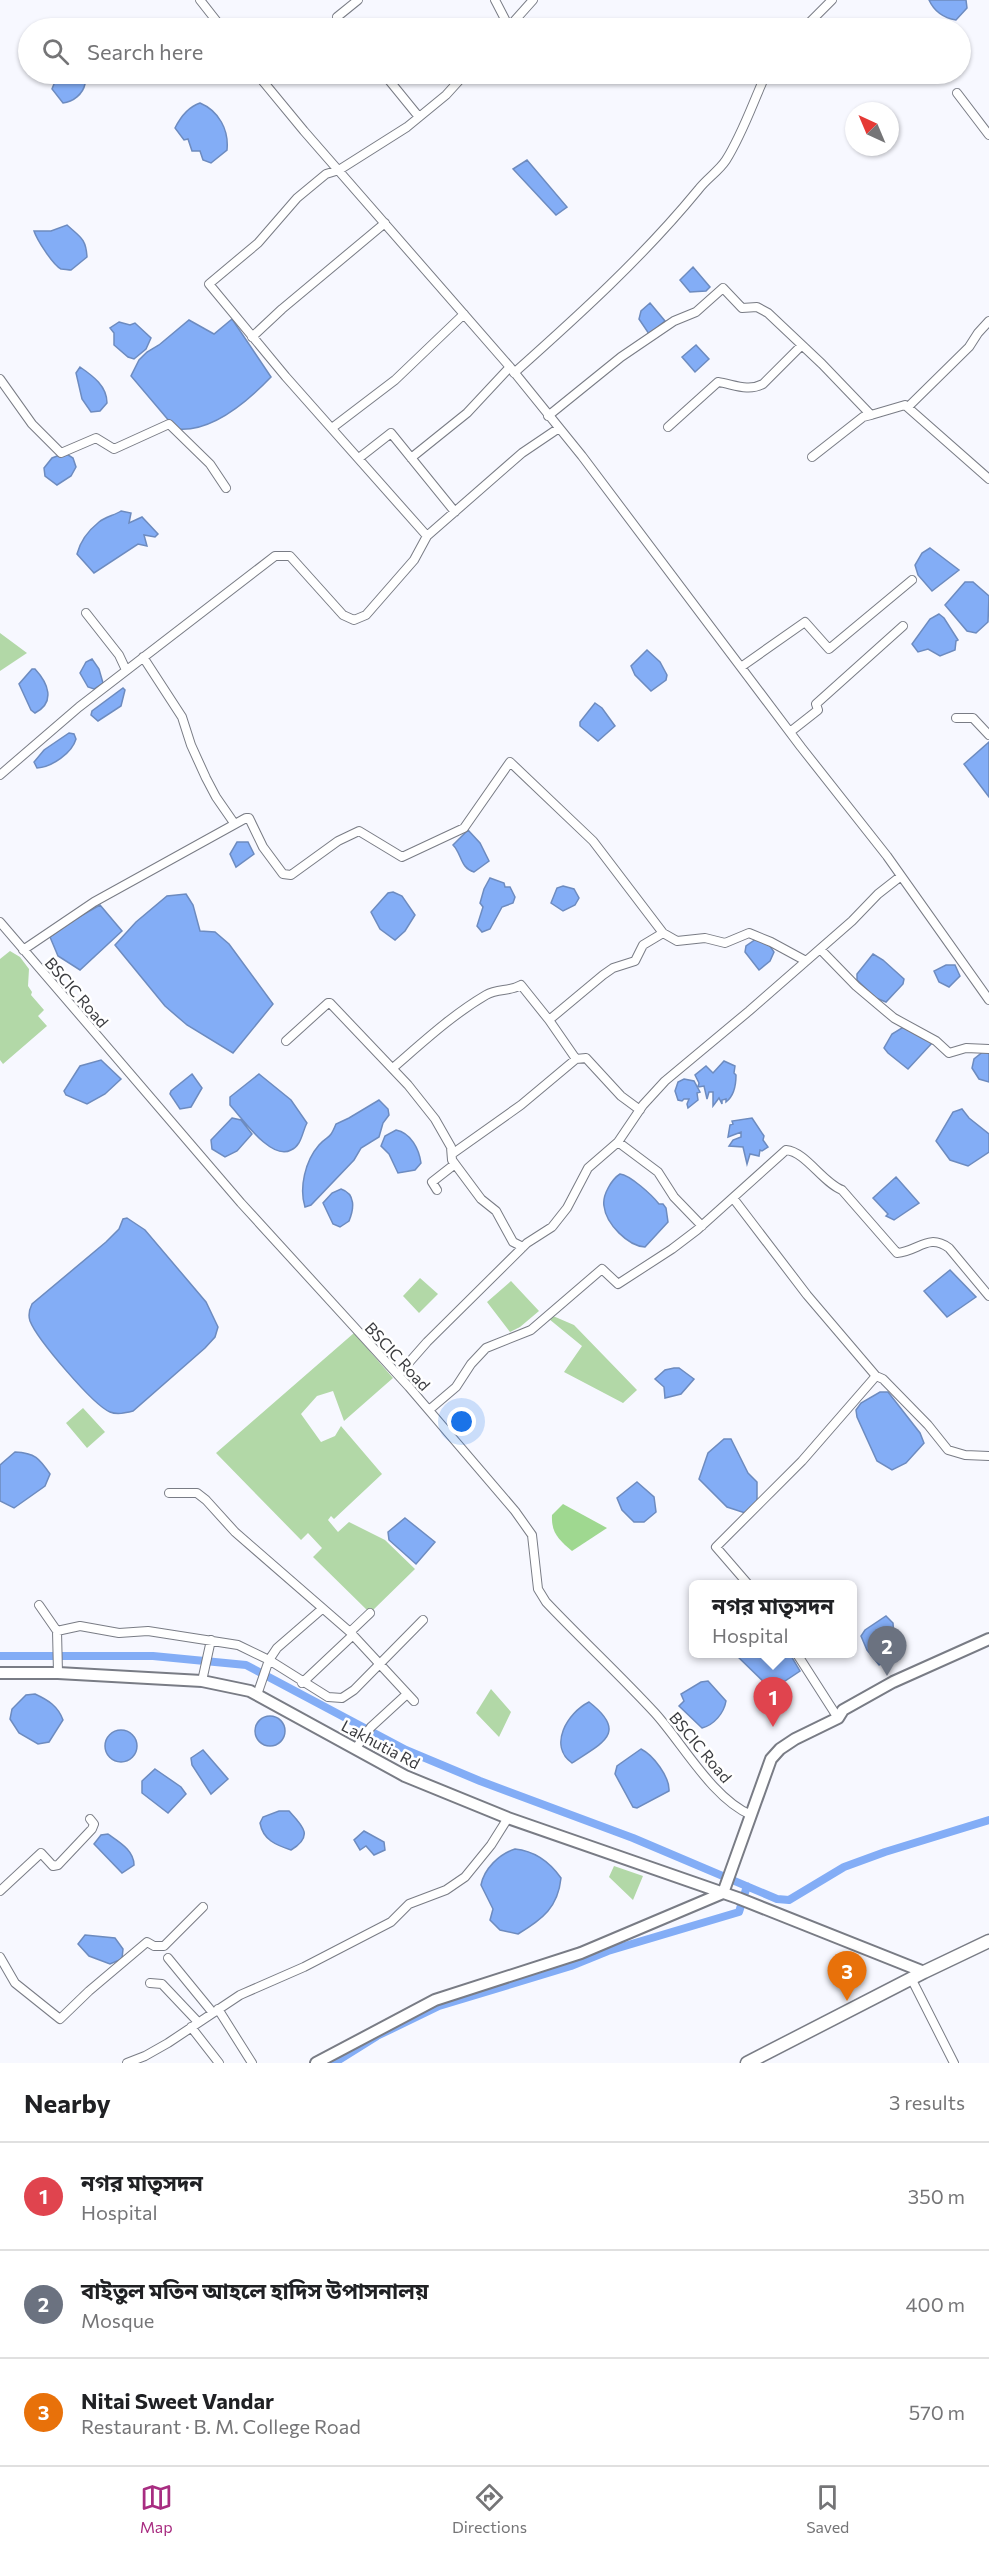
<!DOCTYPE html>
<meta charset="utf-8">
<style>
body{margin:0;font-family:Commissioner,"Noto Sans Bengali",sans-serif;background:#f6f6f6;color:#202124}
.compass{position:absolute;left:845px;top:102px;width:54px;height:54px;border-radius:50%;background:#fff;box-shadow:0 2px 4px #0004;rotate:316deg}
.you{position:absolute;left:462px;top:1422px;width:21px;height:21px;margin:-15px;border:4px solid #fff;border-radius:50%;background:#1a73e8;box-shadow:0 0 0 9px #1a73e833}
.badge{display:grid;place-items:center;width:39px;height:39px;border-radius:50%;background:#a82d81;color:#fff;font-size:20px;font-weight:700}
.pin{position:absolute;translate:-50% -50px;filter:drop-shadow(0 2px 3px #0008)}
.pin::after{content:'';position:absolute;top:32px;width:21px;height:18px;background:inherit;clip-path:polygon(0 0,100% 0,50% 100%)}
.popup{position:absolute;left:689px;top:1580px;width:168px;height:78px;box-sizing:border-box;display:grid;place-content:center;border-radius:9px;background:#fff;filter:drop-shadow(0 2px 4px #0005);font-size:20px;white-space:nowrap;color:#757577}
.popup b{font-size:22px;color:#202124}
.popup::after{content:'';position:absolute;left:50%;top:100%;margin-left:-12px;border:12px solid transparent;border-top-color:#fff}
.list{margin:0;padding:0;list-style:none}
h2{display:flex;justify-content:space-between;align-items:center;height:78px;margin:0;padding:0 24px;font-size:26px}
h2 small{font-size:20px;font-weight:400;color:#757577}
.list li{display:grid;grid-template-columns:39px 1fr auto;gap:18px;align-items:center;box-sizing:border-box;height:108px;padding:0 24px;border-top:2px solid #e0e0e0}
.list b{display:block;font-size:22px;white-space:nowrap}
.list p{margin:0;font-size:20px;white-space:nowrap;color:#757577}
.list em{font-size:20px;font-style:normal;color:#757577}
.icon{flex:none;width:33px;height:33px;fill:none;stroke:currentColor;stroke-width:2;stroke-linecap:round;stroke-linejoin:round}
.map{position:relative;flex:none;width:989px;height:2063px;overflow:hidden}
.search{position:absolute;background:#fff;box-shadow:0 2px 4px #0004;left:18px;right:18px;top:18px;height:66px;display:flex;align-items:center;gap:15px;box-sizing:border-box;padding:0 21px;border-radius:33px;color:#757577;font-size:22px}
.sheet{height:402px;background:#fff}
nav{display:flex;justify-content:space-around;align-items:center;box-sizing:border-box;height:84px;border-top:2px solid #e0e0e0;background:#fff;font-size:16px;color:#757577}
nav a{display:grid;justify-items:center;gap:3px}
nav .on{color:#a82d81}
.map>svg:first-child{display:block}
.green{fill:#b2d8a7}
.forest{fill:#9fd890}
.water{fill:#83adf6;stroke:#6d8bbf;stroke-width:1.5}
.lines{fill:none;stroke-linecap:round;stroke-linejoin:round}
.canal{stroke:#83adf6;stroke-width:8}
.street-casing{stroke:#797c85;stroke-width:10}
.secondary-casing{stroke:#797c85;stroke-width:14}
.primary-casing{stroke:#797c85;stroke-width:15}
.street{stroke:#fff;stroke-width:8}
.secondary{stroke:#fff;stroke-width:10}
.primary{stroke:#fff;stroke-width:12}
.labels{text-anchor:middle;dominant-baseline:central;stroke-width:5;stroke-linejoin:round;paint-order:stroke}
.street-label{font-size:16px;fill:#3b3c40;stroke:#fff}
</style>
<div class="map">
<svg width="989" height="2063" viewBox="0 0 989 2063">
<rect width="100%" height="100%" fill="#f7f8ff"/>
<path class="green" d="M0 633 27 653 0 671Z
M10 951 20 957 29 969 28 986 32 992 31 995 44 1010 38 1016 47 1026 3 1064 0 1060V959Z
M420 1278 438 1294 419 1313 403 1296Z
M511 1281 539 1311 520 1327 510 1332 487 1302Z
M553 1316 574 1325 637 1390 623 1403 564 1372 582 1346 549 1319Z
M354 1333 393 1378 344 1421 333 1391 317 1396 301 1414 321 1442 335 1436 341 1426 382 1474 334 1519 331 1516 328 1520 338 1532 349 1522 385 1540 415 1569 370 1613 313 1557 322 1548 308 1533 301 1540 216 1453Z
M83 1408 105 1432 87 1448 66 1423Z
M491 1689 511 1712 499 1737 476 1713Z
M614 1866 643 1876 633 1900 609 1877Z"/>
<path class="forest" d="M563 1504 607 1528 572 1551C559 1540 551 1533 552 1515Z"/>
<path class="water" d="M929 0H966L967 8 956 20C944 18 934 11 929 0Z
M68 74H74L85 84C83 94 73 102 63 103L52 89 56 79Z
M200 103C219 111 229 130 227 150L211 163 203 160 200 151H192L188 139 184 140 175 128C180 118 188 107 200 103Z
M527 160 567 207 556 215 513 169Z
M67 225C80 237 86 238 87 257L71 270C69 270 63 269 61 269 53 265 37 240 34 231H51Z
M693 267 710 287 706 291 690 292 680 280Z
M650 303 665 321 649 334 639 319 641 311Z
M232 319 271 377C248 401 212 433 176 429L131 376 139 360 147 352 159 345 189 320 214 334Z
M119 322 130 325 135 323 151 338 146 349 134 359 128 357 114 345V333L110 328Z
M696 345 709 359 695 372 682 357Z
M80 367C93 376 107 386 107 403L100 411 91 412 82 399 76 373Z
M65 453 73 458 76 467 71 476 57 485 45 476 44 468 52 458Z
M121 511 131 513 129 523 142 517 158 534 155 537 144 535 147 546 138 544 94 573 77 554C80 542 89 530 99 522 105 517 115 515 121 511Z
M930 548 959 570 932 591 918 575 915 565 922 553Z
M965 582H973L989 596 988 622 976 633 967 631 945 605Z
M939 614 944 618 958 640 956 641 955 650 940 656 928 649 918 652 912 644 930 619Z
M647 650 660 662 667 675 666 680 651 691 635 675 631 666Z
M92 659 99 669 103 683 94 689 88 687 80 673 86 662Z
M32 669H35C48 683 56 702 35 713L31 710 19 684Z
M123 688 125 690 121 706 98 721 91 715 92 711Z
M595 703 602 708 615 726 598 741 580 726V722Z
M69 733 74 734 76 739C72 753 52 767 37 768L34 762 44 750Z
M989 742V797L964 764Z
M468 830 480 843 489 861 474 872C460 868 462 854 453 845Z
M237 842H248L254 854 236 867 230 854Z
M490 878 504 883 505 887H510L515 897 513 903 502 907 490 929 482 932 477 926 483 907 480 903 484 889Z
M563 886 574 889 579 898 575 905 563 911 551 903 557 888Z
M393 892 402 896 415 915 405 931 395 940 380 929 371 912 388 893Z
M186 894 193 905 200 931 215 932 229 944 273 1004 233 1053 187 1025 165 1006 115 945 136 922 167 896Z
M100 905 122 931 80 970 58 956 50 937 70 922Z
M756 939 768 943 774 952 770 961 759 970 745 952 746 946Z
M873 954 883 960 904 979 903 984 886 1002 876 998 857 980V974Z
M946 965H955L960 976 949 987 939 982 934 971Z
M905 1026 933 1042 908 1069 888 1053 884 1048 892 1034Z
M984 1051H989V1082L979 1079 972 1068 974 1059Z
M101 1060 121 1079 105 1094 87 1104 66 1095 64 1091 80 1066Z
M724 1061 735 1066 734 1073 736 1075C736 1084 734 1096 726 1102V1099L722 1100V1104L719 1098 713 1106V1092H709L707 1099 704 1086 698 1087 699 1083 695 1075 706 1066 713 1073Z
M192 1074 202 1088 191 1107 180 1109 170 1094 171 1091Z
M259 1074 291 1100 307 1123C302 1132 302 1145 291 1150 271 1161 242 1118 230 1105V1097Z
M684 1079 694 1081 700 1092 697 1093 698 1100 688 1108 687 1104 689 1099H684L682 1101 678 1100 675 1091 678 1082Z
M379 1100 388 1109 389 1115 383 1123 379 1137 361 1148 354 1160 311 1205 305 1207C299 1188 305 1161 319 1145 329 1134 329 1141 336 1124L349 1118Z
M962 1109 969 1118 989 1134V1152L968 1166 950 1160 936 1141 953 1112Z
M232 1118 241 1120 252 1134 237 1151 225 1157 212 1149 211 1140Z
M752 1118 764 1136 763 1140 768 1147 762 1151 760 1150 759 1156 750 1154 747 1164 743 1147 729 1146 733 1140 741 1137V1132L728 1137 730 1125 733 1124 732 1121Z
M396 1130C411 1133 419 1149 421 1163L415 1170 398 1173 389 1154 381 1146 385 1136Z
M620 1174C630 1175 652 1195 659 1204H663L666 1208 668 1222 645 1247C628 1246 606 1224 604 1206 602 1195 612 1179 620 1174Z
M896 1177 919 1203 894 1220 886 1216 888 1214 873 1198Z
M341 1189C356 1194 354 1209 349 1221L340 1227 333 1224 323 1203 332 1193Z
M127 1218 145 1230 206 1302 218 1327 215 1337 205 1348 133 1411C125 1413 117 1415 110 1412 93 1405 37 1339 30 1321 28 1315 29 1310 32 1304L106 1242 119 1229 123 1219Z
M950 1270 976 1297 947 1317 924 1291Z
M674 1368H679L694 1379 681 1394 665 1398 664 1387 655 1379 665 1370Z
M880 1392H888L920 1433 924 1443 906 1463 892 1470 877 1461 857 1417 856 1410 861 1403Z
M724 1439H731L748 1473 757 1482V1501L745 1513 727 1507 699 1479 708 1453Z
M15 1452C35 1453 39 1458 50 1474L45 1486 14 1508 0 1501V1465Z
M637 1482 654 1497 656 1512 644 1522H634L622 1510 617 1498Z
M405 1518 435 1542 416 1564 389 1540 388 1532Z
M886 1616 893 1623C894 1639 897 1660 879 1665L867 1650 861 1636 865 1630Z
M735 1654H790L800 1671 776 1687 768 1686Z
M708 1681 726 1701C724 1713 714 1725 702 1728L679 1706 684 1701 681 1694 701 1682Z
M35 1694C48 1700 58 1706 63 1720L49 1742 38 1744 19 1733 10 1719 12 1709 26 1695Z
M589 1702C629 1733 602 1743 572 1763 548 1746 567 1713 589 1702Z
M255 1731a15 15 0 1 1 30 0a15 15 0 1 1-30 0Z
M105 1746a16 16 0 1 1 32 0a16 16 0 1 1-32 0Z
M641 1749C653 1755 670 1777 669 1791L637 1808 633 1807 615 1774 617 1766Z
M203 1750 228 1779 211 1794 192 1765 191 1758Z
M155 1769 181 1787 186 1794 168 1813 142 1793V1781Z
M279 1811H289C303 1826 314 1836 291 1850 276 1845 263 1840 260 1823L263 1817Z
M364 1831 384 1842 385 1850 374 1855 366 1846 360 1850 354 1840Z
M108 1834C119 1842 134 1850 134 1865L122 1873 94 1844 101 1835Z
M515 1849C535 1851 549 1861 561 1878 558 1907 543 1919 518 1934L500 1930 490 1920 493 1909 481 1885C484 1869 499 1854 515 1849Z
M85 1935 115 1938 123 1949 122 1959 110 1964 89 1956 78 1944Z"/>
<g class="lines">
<path class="canal" d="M0 1656H153L246 1665 406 1750 480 1781 633 1838 777 1899 789 1900 844 1867 885 1852 989 1820
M334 2063 377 2036 439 2006 571 1966 608 1951 739 1912 747 1886"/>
<g class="street-casing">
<path id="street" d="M200 0 222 28
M495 0 509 27
M347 28 337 17 358 0
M508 28 533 0
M804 28 832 0
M257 74 304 131 510 367 582 456 801 747 887 856 989 1000
M384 74 419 117
M957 93 989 135
M252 337 282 309 385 223
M514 373C579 315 643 257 698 190 706 179 719 171 726 160 743 133 753 102 766 74
M0 379 32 424 61 453 96 438 114 449 169 424 210 464 226 488
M908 407 969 347 978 333 989 321
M548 416 621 357 674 321 696 312 723 288 742 308 757 307 768 313 822 364 871 415 905 405 989 479
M668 427 718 382C733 384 748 392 763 384L802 345
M332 428 395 380 464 314
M812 457 863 417 871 415
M359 458 391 433 455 512
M411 458 467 413 510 367
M427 536 286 377 209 284 258 243 297 198 326 174 339 170 407 127 446 95 465 74
M86 613 119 655 126 670
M143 657 182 717 191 745 206 778 216 797 234 823
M741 667 805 622 829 649 912 580
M956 718H973L989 735
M790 732 818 710 816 704 903 626
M0 775 79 707 275 556H290L343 615 354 620 366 615 414 560 427 536 522 453 559 428
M0 922 241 1203 409 1387 515 1511 532 1535 538 1589 546 1602C581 1639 620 1675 655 1713 683 1744 712 1798 751 1815
M820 949 856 986 894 1018 936 1041 949 1053 966 1048 989 1049
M23 950 94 902 246 818H249L263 847 283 874 291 875 338 841 359 831 402 857 464 828 510 762 593 841 663 933 677 941 705 938 725 943 749 933 771 942 806 961
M286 1041 328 1003H330L408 1085 435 1119 451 1147 452 1160 481 1199 496 1211 513 1242 523 1247
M576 1059 549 1020 603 975 613 968 635 961 643 945 663 933
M394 1067C423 1042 452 1015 486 995 498 988 509 992 521 985L549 1020
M618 1142 658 1172 674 1197 702 1226
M452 1154 521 1105 576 1059 586 1058 621 1096 640 1110
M437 1190 432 1182 455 1164
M733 1198 807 1295 876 1376
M398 1375 427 1342 527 1243 552 1227 567 1208 588 1168 618 1142 643 1105 665 1081 749 1011 852 921 878 894 901 876
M429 1410 456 1387 471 1364 486 1348 531 1330 602 1269 618 1284 672 1249 697 1230 786 1150C806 1152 822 1182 842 1190L897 1253C919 1251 928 1233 949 1248L989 1296
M169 1493H197L206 1500 235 1532 350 1632 414 1701
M748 1584 716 1547 802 1461 876 1376 883 1379 928 1425 948 1450 965 1455 989 1456
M39 1605 57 1631 58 1673
M57 1631 80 1626 119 1633 148 1631 238 1645 269 1660 328 1697 342 1698 354 1690 423 1620
M350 1632 370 1613
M797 1654 838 1718
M202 1681 211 1640
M302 1683 353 1635
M257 1695 269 1660 277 1648 322 1609
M356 1748 371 1727 407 1694
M0 1891 41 1853 53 1866 58 1865 92 1829 94 1824 90 1819
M0 1957 15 1983 60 2019 89 1991 147 1942 154 1946H164L203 1907
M168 1958 213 2013
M911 1978 954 2063
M150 1983 162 1984 198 2022
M218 2009 252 2063
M191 2027 219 2063
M127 2063 145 2056 168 2043 240 1995 304 1967 391 1922 409 1904 446 1890 465 1877 491 1845 508 1818"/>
</g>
<g class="secondary-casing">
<path id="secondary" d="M0 1673H58L202 1681 250 1691 405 1776 508 1818 738 1898 924 1972
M316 2063 435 2000 581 1953 723 1893 771 1759 780 1749 795 1739 838 1718 843 1710 893 1682 989 1639"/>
</g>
<g class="primary-casing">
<path id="primary" d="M747 2063 924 1972 989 1941"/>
</g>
<use href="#street" class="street"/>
<use href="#secondary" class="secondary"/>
<use href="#primary" class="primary"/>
</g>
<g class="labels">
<g class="street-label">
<text transform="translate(77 992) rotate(49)">BSCIC Road</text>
<text transform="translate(398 1356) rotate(47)">BSCIC Road</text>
<text transform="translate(381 1744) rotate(28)">Lakhutia Rd</text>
<text transform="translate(701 1747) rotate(50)">BSCIC Road</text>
</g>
</g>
</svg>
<svg class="compass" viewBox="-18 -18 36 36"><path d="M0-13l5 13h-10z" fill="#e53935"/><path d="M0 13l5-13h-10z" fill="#757577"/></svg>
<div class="you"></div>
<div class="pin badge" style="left:773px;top:1727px;background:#e0444e">1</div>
<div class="popup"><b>নগর মাতৃসদন</b>Hospital</div>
<div class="pin badge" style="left:887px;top:1676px;background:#6b7280">2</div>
<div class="pin badge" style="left:847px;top:2001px;background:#e8710a">3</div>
<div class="search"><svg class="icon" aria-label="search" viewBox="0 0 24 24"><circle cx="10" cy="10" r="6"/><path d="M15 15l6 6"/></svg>Search here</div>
</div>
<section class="sheet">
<h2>Nearby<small>3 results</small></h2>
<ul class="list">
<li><span class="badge" style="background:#e0444e">1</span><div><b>নগর মাতৃসদন</b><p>Hospital</p></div><em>350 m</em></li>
<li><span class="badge" style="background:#6b7280">2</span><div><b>বাইতুল মতিন আহলে হাদিস উপাসনালয়</b><p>Mosque</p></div><em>400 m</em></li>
<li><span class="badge" style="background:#e8710a">3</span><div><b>Nitai Sweet Vandar</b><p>Restaurant · B. M. College Road</p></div><em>570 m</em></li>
</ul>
</section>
<nav>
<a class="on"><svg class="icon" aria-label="map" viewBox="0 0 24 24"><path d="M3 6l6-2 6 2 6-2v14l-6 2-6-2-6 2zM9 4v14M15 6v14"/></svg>Map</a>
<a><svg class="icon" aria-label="directions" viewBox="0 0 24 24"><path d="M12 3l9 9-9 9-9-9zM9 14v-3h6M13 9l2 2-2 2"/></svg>Directions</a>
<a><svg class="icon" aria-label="saved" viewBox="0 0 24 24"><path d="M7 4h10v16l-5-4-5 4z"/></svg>Saved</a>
</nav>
